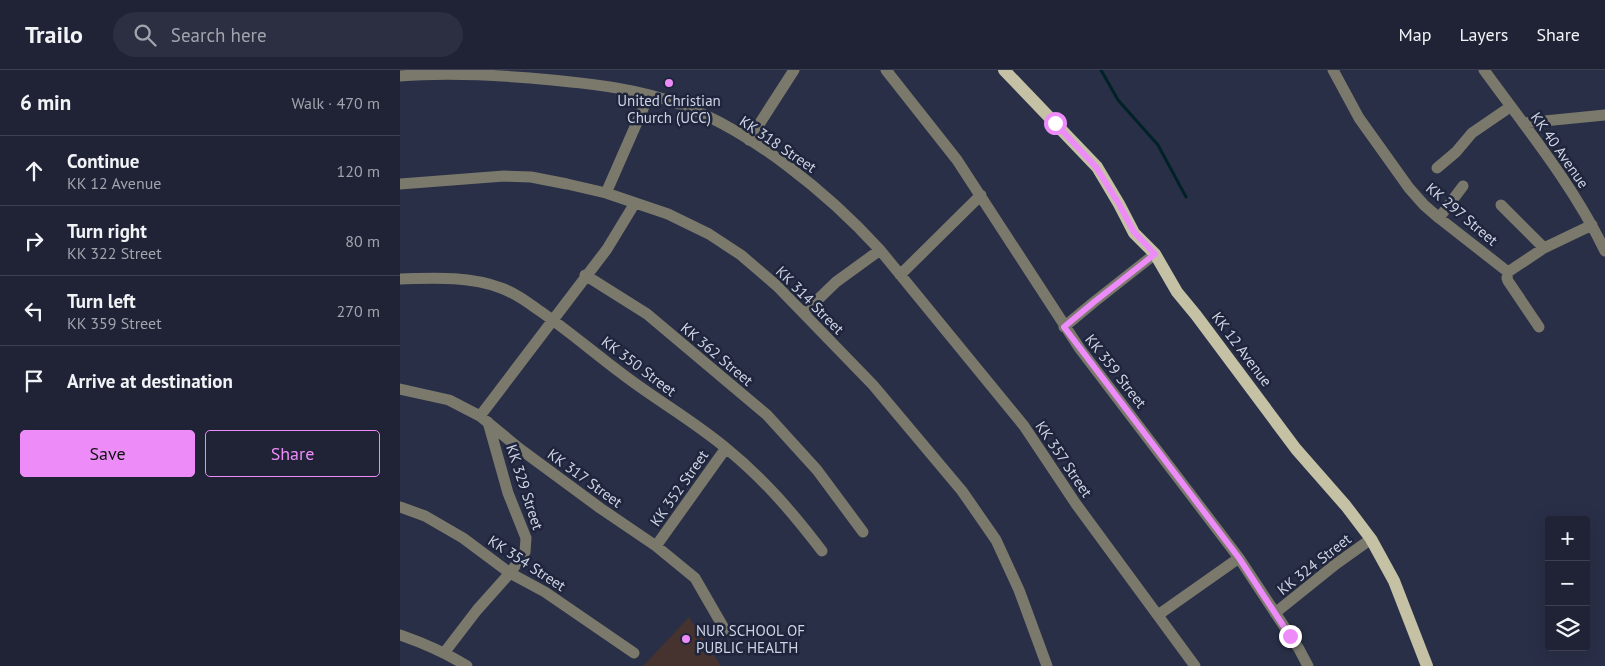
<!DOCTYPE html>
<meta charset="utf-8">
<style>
body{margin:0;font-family:"PT Sans",sans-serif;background:#2c2f41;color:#f1f3f6}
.controls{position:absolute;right:15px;bottom:15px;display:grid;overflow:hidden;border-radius:5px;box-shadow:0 5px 20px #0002}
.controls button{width:45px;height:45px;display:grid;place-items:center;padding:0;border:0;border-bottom:1px solid #3c4050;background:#1f2335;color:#f1f3f6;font:25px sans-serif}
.stop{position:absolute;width:15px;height:15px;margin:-11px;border:4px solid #ed8cf9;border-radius:50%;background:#fff}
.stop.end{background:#ed8cf9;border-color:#fff;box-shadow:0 1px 5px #0008}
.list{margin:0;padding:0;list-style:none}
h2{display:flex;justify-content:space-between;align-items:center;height:65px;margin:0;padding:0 20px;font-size:21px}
h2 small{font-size:16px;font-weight:400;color:#a1a4ad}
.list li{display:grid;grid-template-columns:32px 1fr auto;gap:15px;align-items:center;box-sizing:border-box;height:70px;padding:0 20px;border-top:1px solid #3c4050}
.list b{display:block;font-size:19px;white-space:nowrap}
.list p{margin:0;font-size:16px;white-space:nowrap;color:#a1a4ad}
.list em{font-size:16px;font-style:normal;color:#a1a4ad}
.actions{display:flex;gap:10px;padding:15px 20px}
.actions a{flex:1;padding:11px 0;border:1px solid #ed8cf9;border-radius:5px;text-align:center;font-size:18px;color:#ed8cf9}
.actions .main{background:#ed8cf9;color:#111}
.icon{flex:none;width:28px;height:28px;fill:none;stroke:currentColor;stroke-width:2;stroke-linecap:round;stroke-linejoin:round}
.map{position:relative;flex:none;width:1205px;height:596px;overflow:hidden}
header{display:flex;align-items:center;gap:30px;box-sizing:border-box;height:70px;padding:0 25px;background:#1f2335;border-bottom:1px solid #3c4050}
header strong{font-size:24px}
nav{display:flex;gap:28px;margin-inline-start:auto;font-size:18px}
.search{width:350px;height:45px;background:#2c2f41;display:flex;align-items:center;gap:12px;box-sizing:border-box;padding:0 18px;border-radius:28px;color:#a1a4ad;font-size:19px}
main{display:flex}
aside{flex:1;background:#1f2335}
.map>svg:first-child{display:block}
.education{fill:#46322f}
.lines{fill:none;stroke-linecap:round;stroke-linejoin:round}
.stream{stroke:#002227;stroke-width:3}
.minor{stroke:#7a796b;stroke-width:11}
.major{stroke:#c4c1a5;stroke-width:12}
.route{stroke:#ed8cf9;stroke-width:6}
.poi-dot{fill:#ed8cf9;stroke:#1f253c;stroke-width:2}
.labels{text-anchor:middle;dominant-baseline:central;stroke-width:5;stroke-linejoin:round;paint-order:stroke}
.poi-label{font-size:15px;fill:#cfd4e4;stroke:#1f253c}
.street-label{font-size:15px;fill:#cfd4e4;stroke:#1f253c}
</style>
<header>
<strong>Trailo</strong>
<div class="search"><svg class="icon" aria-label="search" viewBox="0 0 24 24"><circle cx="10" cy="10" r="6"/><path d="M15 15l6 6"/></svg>Search here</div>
<nav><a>Map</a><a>Layers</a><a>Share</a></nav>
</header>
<main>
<aside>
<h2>6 min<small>Walk · 470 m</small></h2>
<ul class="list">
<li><svg class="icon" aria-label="ahead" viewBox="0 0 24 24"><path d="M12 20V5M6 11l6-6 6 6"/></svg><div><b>Continue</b><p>KK 12 Avenue</p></div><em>120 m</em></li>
<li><svg class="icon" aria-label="right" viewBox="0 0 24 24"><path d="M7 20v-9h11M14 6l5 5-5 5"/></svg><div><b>Turn right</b><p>KK 322 Street</p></div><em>80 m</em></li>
<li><svg class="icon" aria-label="left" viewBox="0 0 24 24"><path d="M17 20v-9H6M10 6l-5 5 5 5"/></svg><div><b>Turn left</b><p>KK 359 Street</p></div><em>270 m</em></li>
<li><svg class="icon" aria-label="arrive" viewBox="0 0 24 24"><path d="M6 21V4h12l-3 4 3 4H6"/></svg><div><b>Arrive at destination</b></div></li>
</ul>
<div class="actions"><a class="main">Save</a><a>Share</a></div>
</aside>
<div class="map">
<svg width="1205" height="596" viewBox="0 0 1205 596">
<rect width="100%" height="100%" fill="#292f47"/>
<path class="education" d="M289 547 321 596H242L247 592Z"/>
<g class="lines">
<path class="stream" d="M701 0 718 30 758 75 786 127"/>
<path class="minor" d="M486 0 557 90 680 279 839 488 899 579 908 596
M933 0 959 48 1009 118 1024 135 1039 148 1108 202 1144 178 1192 155
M1084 0C1127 59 1173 115 1205 181
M0 6C51 2 101 5 152 10 194 14 238 19 279 34 352 61 428 123 480 180L624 356 676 434 795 596
M1123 53 1205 45
M349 70 394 0
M1037 98 1056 82 1072 63 1110 37
M0 114 104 106 131 107 167 114 206 123 268 144 309 164 341 185 377 216 473 315 562 421 596 470 619 520 647 596
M206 123 249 25
M1101 135 1144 178
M1039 148 1063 116
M1108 202 1107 208 1108 211 1139 257
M185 205 247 244 367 345 417 400 463 462
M500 205 581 125
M0 209C34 208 69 206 101 218 115 223 126 231 137 239 168 260 195 284 225 306 258 331 295 352 327 379 364 409 393 443 422 481
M404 243 436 212 480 180
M664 257 694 232 755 184
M0 319 49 330 80 346 120 379 200 438 256 476 295 508 325 560
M80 346 207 179 235 133
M0 437 25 446 63 468 110 503 145 522 234 583
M256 476 326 378
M875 543 936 494 971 469
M758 545 839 488
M0 565C23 573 46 583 67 596
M44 583 77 540 110 503 125 482 126 468 108 423 88 352"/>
<path class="major" d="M604 0 697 97 719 134 734 163 755 184 777 222 796 245 896 379 946 436 971 469 994 511 1027 596"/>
</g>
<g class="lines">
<path class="route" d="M655 53 696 97 719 134 734 162 755 184 694 232 664 257 839 488 890 566"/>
</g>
<g class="poi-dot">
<circle cx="269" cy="13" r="5"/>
<circle cx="286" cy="569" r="5"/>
</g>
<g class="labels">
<g class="poi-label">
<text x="269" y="30">United Christian<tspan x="269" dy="17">Church (UCC)</tspan></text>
<text x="296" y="560" text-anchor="start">NUR SCHOOL OF<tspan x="296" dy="17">PUBLIC HEALTH</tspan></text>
</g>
<g class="street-label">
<text transform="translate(378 74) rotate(34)">KK 318 Street</text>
<text transform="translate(1160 80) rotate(55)">KK 40 Avenue</text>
<text transform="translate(1062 144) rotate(40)">KK 297 Street</text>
<text transform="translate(410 230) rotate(45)">KK 314 Street</text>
<text transform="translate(842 279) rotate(53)">KK 12 Avenue</text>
<text transform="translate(317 284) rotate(40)">KK 362 Street</text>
<text transform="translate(239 296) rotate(37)">KK 350 Street</text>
<text transform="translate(716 301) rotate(52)">KK 359 Street</text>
<text transform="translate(664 389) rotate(56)">KK 357 Street</text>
<text transform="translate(185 408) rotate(36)">KK 317 Street</text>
<text transform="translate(125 417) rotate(72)">KK 329 Street</text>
<text transform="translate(279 418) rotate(-55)">KK 352 Street</text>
<text transform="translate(127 493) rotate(33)">KK 354 Street</text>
<text transform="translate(914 494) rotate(-38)">KK 324 Street</text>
</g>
</g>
</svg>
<div class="controls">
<button>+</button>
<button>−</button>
<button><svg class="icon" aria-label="layers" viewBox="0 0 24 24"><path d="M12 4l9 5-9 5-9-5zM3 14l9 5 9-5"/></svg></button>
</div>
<div class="stop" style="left:655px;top:53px"></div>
<div class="stop end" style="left:890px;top:566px"></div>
</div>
</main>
